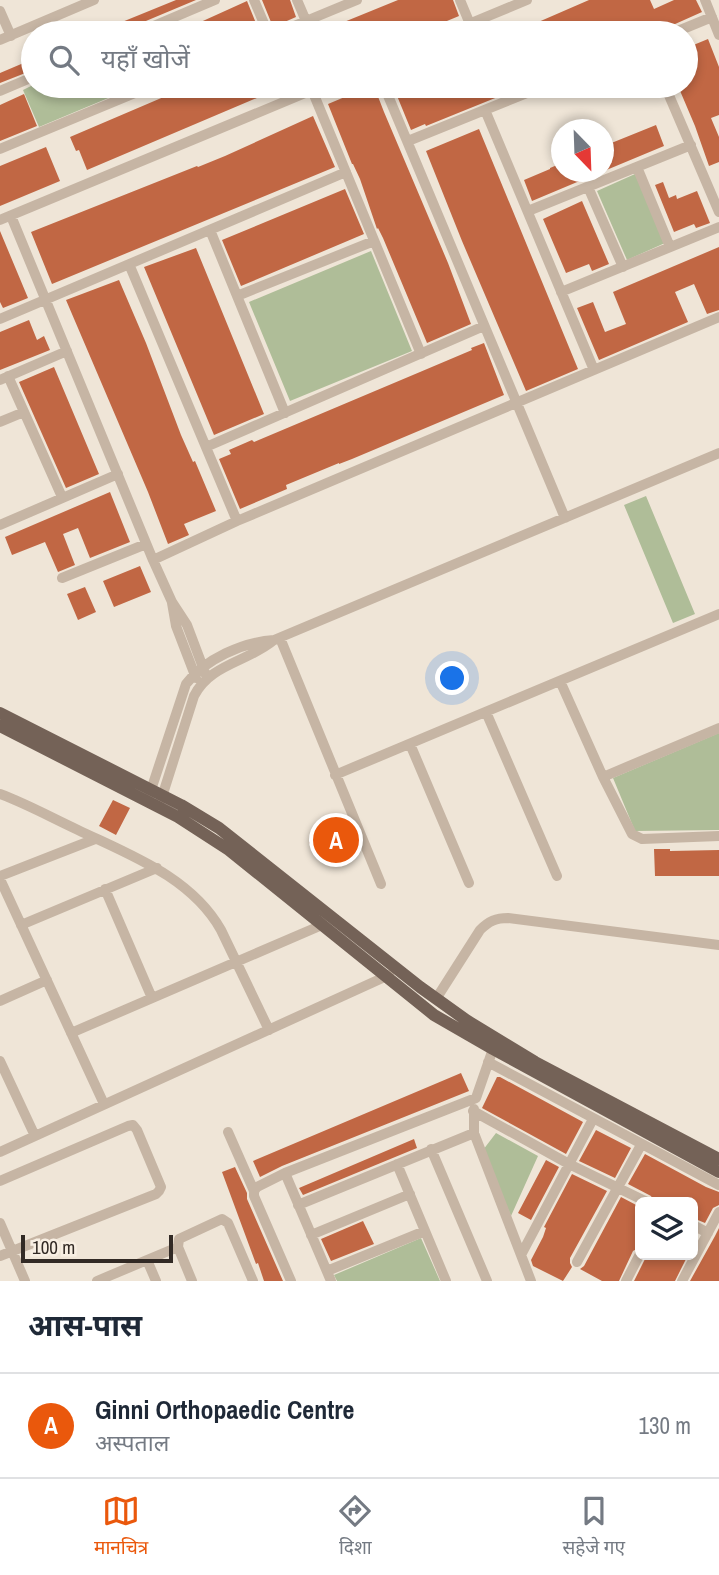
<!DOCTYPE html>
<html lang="hi">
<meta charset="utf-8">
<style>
body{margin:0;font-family:"Archivo Narrow","Noto Sans Devanagari",sans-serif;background:#f6f6f7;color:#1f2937}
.controls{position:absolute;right:21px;bottom:21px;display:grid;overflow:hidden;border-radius:10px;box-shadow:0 4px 10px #0003}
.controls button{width:63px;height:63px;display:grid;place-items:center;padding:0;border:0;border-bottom:2px solid #e0e1e3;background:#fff;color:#1f2937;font:35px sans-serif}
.compass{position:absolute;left:551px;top:119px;width:63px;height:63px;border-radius:50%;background:#fff;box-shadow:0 4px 10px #0003;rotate:157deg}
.scale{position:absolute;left:21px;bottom:18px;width:152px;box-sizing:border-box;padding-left:7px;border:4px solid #322a25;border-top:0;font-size:19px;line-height:24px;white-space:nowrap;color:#322a25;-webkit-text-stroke:5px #f8efe3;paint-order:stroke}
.you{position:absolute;left:453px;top:679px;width:24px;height:24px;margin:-18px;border:5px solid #fff;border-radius:50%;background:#1a73e8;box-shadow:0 0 0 10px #1a73e833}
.badge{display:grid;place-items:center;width:46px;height:46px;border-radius:50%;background:#ea580c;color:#fff;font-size:23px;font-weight:700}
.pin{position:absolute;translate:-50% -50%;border:4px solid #fff;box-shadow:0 2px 7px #0006}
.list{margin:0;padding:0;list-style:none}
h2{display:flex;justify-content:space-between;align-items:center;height:91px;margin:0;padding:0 28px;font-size:30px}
h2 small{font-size:23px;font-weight:400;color:#747a83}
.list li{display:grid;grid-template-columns:46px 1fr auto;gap:21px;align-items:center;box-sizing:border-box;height:105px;padding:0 28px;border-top:2px solid #e0e1e3}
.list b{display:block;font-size:26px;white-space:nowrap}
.list p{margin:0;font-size:23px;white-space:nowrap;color:#747a83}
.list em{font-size:23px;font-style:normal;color:#747a83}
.icon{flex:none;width:38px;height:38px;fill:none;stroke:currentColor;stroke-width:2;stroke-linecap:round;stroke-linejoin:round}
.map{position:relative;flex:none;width:719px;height:1281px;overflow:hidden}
.search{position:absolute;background:#fff;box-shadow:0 4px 10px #0003;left:21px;right:21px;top:21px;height:77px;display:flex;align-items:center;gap:18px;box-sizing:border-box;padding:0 24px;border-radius:38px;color:#747a83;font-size:26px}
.sheet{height:196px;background:#fff}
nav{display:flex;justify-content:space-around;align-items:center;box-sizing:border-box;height:98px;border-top:2px solid #e0e1e3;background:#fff;font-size:19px;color:#747a83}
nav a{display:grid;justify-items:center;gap:4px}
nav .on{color:#ea580c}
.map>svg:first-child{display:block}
.green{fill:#afbd98}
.building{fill:#c16744}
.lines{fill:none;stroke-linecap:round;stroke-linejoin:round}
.minor{stroke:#c6b5a4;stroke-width:10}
.major{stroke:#746257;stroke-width:12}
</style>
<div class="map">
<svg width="719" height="1281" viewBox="0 0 719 1281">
<rect width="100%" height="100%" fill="#efe5d7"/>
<path class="green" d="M33 85V86H137L39 127 23 90Z
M635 174 665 243 627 260 597 191Z
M371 251 412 351 290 401 249 302Z
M646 496 695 614 673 623 624 505Z
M719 733V830L635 831 613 778Z
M496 1133 538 1156 511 1216 483 1150Z
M421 1238 440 1281H337L334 1275Z"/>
<path class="building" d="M176 0H196L134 26 130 30 123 33H95Z
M262 0H290L296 17 273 27Z
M398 0H453L459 16 418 33H317Z
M589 0H650L654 9 674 0H696L702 12 655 33H513Z
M247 1 260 33H172L194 25Z
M708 39 719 67V115L711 118 719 137V162L709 166 695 126 678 86H686V57L694 53 691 46Z
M33 59V70L0 83V73Z
M193 86H285L87 170 79 150 76 151 70 137 173 93 174 94Z
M371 86H376L379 93 377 94 384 112 448 263 471 324 427 343 383 238 378 228 377 229 360 179 353 164H352L328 104Z
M393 86H525L426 126 425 124 411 130Z
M24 94 37 126 0 141V105Z
M313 116 335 167 52 284 31 232 197 166 198 167 225 156Z
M656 125 664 146 604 171V146Z
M479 129 578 369 526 391 462 241 426 151Z
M46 147 60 181 0 206V166Z
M562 163V172H601L532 201 524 180 550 169V168Z
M663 182 669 198 676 195 677 199 697 191 710 223 696 228 694 224 674 232 655 185Z
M345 189 364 234 241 286 222 240Z
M582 201 609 264 592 271 589 264 566 273 543 219Z
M0 231 28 298 3 308 0 302Z
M719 247V310L707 314 694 284 675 292 688 322 599 360 577 308 593 302 605 332 626 324 613 292Z
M196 248 264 414 214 435 144 267Z
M119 280 146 343 181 435 193 462 195 461 216 511 184 524 189 535 168 544 148 492 66 300Z
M29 320 37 340 44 336 50 350 0 370V332Z
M484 343 504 395 352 459 339 464V463L286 485 287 489 240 509 219 459 231 454 229 450 252 440 254 442 420 372 472 350 471 348Z
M54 367 99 474 66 488 19 382Z
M110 492 130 542 90 558 78 528 63 534 75 565 58 572 45 542 12 555 5 537Z
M140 566 151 592 114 607 103 581Z
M85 587 96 612 78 620 67 594Z
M113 800 130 808 116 835 99 826Z
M347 827 353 841 315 856 309 842Z
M654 849H670V851L719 850V876H655Z
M461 1073 469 1091 282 1166 260 1177 253 1161Z
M497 1077H500L583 1122 566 1154 482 1108Z
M596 1130 631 1148 615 1178 579 1161Z
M414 1139 417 1148 303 1195 299 1188Z
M645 1154 706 1187 719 1192V1205L713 1208 705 1223 693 1218V1202H654L651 1196 628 1184Z
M546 1160 559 1167 531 1220 518 1213Z
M235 1167 247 1193V1199L283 1281H264L258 1263 256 1264 222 1172Z
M572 1174 607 1191 570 1258V1263L572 1267 563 1281 533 1266 531 1260 543 1237 546 1228 544 1227Z
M621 1197 640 1207V1247L633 1251 619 1281H602L580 1269 584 1266Z
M363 1221 374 1244 331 1261 321 1239Z
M719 1228V1281H690L715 1236Z
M647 1255H688L675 1281H634Z"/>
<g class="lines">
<path class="minor" d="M254 0 268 33
M297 0 306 21
M460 0 470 24
M705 0 719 35
M0 11 11 36
M137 33 215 0
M277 33 357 0
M447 33 527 0
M673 33 712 17
M0 40 94 0
M384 86 565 518
M665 86 719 212
M312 90 421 354
M0 91 33 77
M485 110 594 370
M408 141 544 86
M0 149 152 86
M637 167 670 247
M588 187 623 267
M528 211 691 145
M11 216 153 560 172 602 187 625 207 678
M0 220 322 86
M210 230 285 413
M129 264 237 521
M561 292 719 227
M237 296 374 241
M0 319 346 172
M8 376 62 497
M0 380 67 351
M0 422 24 412
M206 447 484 326
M0 525 118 474
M153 560 237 521 719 317
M62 578 146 544
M172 603 176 626 196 678
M280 638 381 884
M560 681 603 777 632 834 642 839 719 836
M486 712 557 876
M410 744 469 883
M335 775 719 614
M603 777 719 728
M0 794C27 804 52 818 78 830 130 855 191 877 221 930L269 1030
M149 796 186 684C205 659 243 642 274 640
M161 800 194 696C210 664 248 662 274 640L719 453
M0 876 95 839
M0 879 104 1104
M105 889 152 998
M21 925 157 868
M436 999 480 930C489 921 496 918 508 918L719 945
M0 1001 47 980
M71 1033 322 925
M0 1061 35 1136
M488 1062 719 1185
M474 1109V1133L531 1281
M473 1111 569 1164 647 1202
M228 1132 254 1191
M431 1149 487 1281
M0 1152 389 975
M397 1164 446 1281
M285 1173 331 1281
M0 1181 128 1126 133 1125 137 1130 161 1187 159 1191 156 1194 0 1256
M298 1205 474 1133
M0 1223 25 1281
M693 1225 708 1233
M311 1235 410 1194
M521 1255 593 1119
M147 1260 156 1281
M577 1262 641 1145
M327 1271 425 1231
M97 1281 178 1247
M192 1281 178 1247 179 1239 222 1219 228 1223 253 1281
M291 1281 254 1196V1191L257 1187 285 1173 476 1098 493 1049
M626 1281 640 1254
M682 1281 719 1212"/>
<path class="major" d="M0 713 181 805 219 828 420 987 466 1020 535 1062 719 1159
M0 726 178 817 229 850 434 1015 493 1049 719 1172"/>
</g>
</svg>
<div class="controls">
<button><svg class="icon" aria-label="layers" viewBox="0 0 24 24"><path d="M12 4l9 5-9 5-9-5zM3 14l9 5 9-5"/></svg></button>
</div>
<svg class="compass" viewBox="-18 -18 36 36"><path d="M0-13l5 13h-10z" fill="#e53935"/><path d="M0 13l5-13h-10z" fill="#747a83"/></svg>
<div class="scale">100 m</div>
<div class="you"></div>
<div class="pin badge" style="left:336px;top:840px">A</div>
<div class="search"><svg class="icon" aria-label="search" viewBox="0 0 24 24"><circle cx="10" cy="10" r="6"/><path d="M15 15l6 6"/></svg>यहाँ खोजें</div>
</div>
<section class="sheet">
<h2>आस-पास<small></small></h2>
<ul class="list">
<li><span class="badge">A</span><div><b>Ginni Orthopaedic Centre</b><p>अस्पताल</p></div><em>130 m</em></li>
</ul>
</section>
<nav>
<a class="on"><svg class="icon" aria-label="map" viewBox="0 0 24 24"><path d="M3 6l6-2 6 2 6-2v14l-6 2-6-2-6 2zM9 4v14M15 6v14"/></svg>मानचित्र</a>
<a><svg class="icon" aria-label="directions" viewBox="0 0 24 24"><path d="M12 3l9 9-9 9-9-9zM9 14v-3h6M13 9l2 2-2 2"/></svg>दिशा</a>
<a><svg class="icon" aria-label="saved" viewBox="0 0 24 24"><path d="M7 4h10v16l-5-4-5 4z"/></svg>सहेजे गए</a>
</nav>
